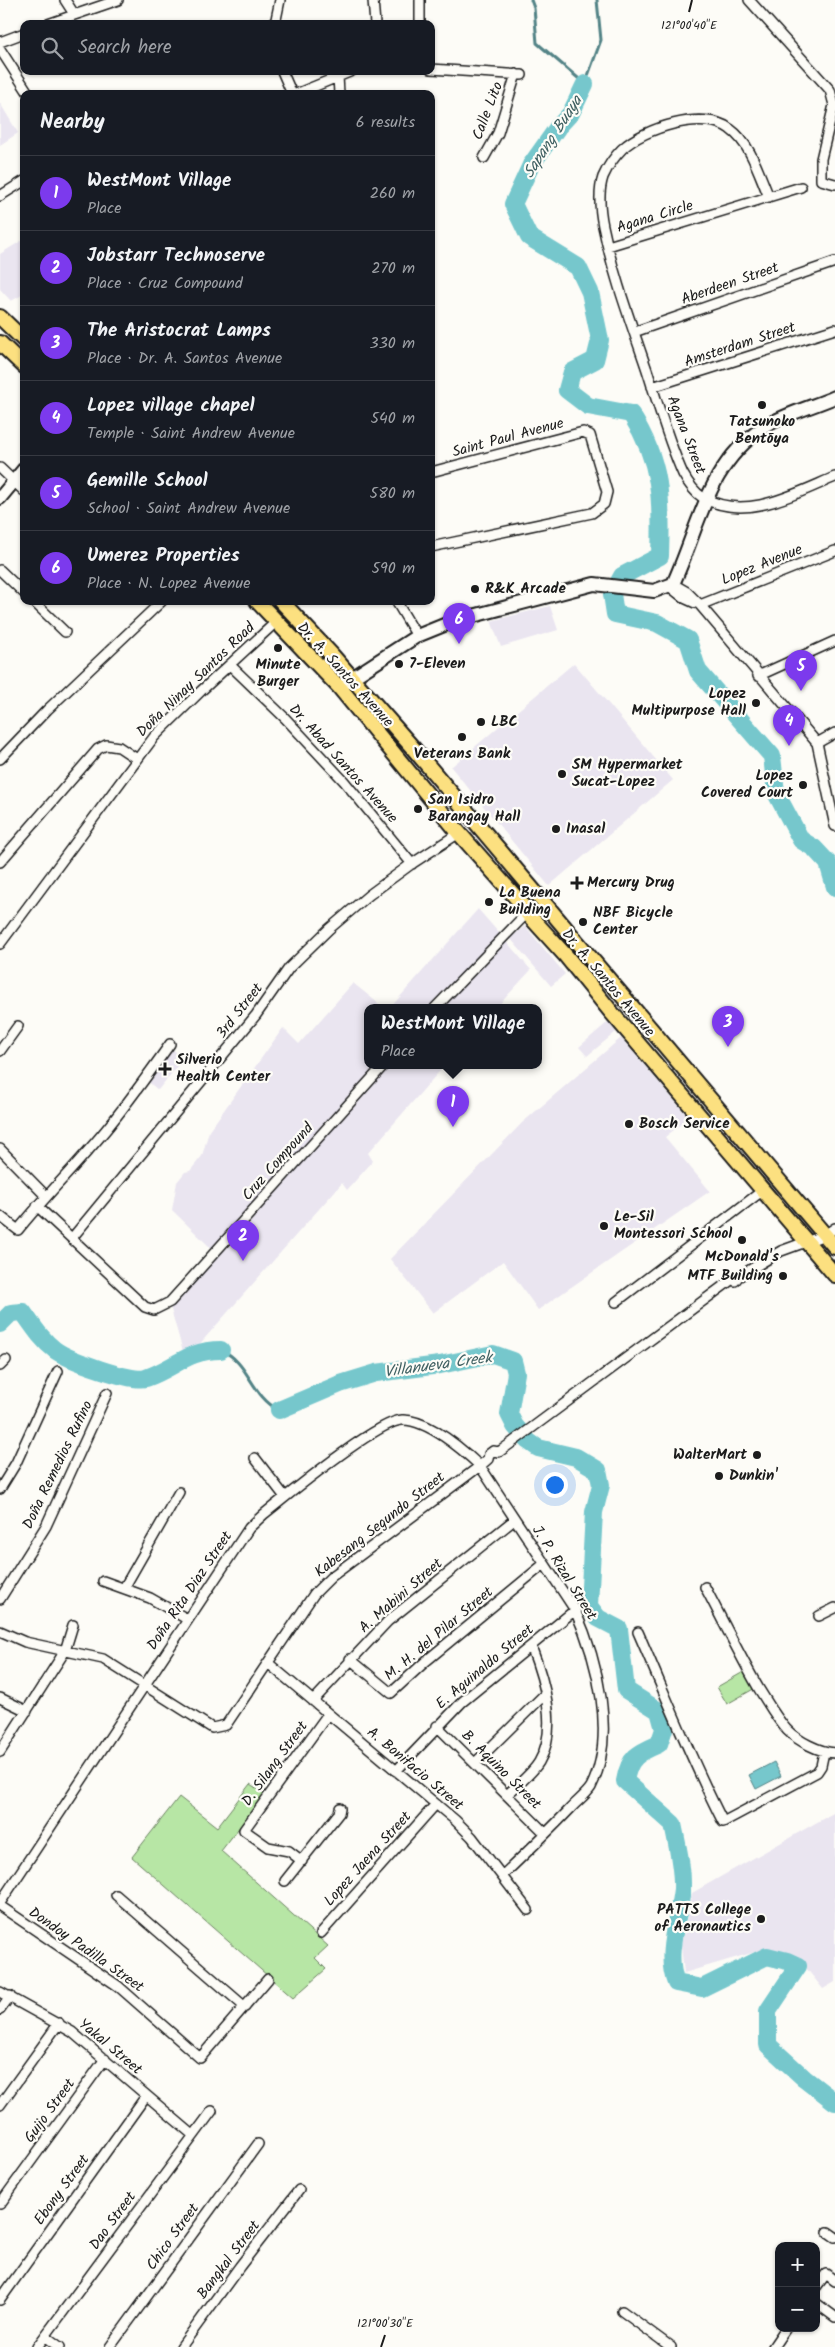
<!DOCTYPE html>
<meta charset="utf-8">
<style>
body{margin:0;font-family:Kalam,sans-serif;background:#20242c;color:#f1f3f6}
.controls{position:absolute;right:15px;bottom:15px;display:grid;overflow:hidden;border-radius:10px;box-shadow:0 1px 4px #0004}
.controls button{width:45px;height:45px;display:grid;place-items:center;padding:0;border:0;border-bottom:1px solid #363941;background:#171b24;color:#f1f3f6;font:25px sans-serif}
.you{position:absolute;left:554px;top:1484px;width:18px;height:18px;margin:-12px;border:4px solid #fff;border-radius:50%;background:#1a73e8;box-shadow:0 0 0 8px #1a73e833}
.badge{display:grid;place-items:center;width:32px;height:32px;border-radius:50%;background:#7c3aed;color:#fff;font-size:16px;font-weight:700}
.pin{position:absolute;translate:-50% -41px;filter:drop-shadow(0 1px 2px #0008)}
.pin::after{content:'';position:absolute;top:26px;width:18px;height:15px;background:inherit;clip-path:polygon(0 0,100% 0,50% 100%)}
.popup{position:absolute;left:364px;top:1004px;width:178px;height:65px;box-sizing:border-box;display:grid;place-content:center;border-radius:10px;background:#171b24;filter:drop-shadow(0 1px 4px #0005);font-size:16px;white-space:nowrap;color:#9ea1a6}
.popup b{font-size:19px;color:#f1f3f6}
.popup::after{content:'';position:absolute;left:50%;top:100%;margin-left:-10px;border:10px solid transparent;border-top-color:#171b24}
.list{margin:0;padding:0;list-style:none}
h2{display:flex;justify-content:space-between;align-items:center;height:65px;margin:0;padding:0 20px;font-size:21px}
h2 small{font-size:16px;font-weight:400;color:#9ea1a6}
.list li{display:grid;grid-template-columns:32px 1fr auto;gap:15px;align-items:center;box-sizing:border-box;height:75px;padding:0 20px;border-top:1px solid #363941}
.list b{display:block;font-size:19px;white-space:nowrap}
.list p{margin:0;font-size:16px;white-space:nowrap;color:#9ea1a6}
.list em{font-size:16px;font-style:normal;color:#9ea1a6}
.icon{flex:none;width:28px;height:28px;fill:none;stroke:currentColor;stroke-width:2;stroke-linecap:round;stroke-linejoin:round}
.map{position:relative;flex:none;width:835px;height:2347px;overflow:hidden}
.search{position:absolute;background:#171b24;box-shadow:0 1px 4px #0004;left:20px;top:20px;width:415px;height:55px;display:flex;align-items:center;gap:12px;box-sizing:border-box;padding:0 18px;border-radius:10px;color:#9ea1a6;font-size:19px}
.panel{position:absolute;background:#171b24;box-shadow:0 1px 4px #0004;left:20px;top:90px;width:415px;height:515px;border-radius:10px}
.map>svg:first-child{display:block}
.built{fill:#eae5f0}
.green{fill:#b7e6a5;stroke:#6a8160}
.water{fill:#76c7cc;stroke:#528386}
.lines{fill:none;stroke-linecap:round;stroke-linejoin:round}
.stream{stroke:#528386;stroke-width:3}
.river{stroke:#76c7cc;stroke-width:18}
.street-casing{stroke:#1c1c1c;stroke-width:12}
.secondary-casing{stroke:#1c1c1c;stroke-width:16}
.primary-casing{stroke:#1c1c1c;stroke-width:18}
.street{stroke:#fdfcf7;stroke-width:9}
.secondary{stroke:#fdfcf7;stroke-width:12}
.primary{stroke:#fce080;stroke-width:14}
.ticks{fill:none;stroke:#1c1c1c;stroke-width:2}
.poi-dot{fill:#1c1c1c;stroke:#fdfcf7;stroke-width:2}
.labels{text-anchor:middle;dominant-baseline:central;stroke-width:4.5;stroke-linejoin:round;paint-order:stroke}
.street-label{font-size:15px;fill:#1c1c1c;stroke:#fdfcf7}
.poi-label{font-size:15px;font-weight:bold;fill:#1c1c1c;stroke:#fdfcf7;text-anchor:start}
.water-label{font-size:16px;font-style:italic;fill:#406062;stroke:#fdfcf7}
.ticks-label{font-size:12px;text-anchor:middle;fill:#1c1c1c;stroke:#fdfcf7;stroke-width:4.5;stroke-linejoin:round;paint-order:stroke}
</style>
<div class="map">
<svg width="835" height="2347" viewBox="0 0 835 2347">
<rect width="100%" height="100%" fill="#fdfcf7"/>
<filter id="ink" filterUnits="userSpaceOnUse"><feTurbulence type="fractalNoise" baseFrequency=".02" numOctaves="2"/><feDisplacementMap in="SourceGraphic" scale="10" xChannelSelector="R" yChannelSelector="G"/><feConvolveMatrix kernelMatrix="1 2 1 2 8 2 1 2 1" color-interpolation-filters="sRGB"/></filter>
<g filter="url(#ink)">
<path class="built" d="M0 103 18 133 0 145Z
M21 241 24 244V294L11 301 0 289V254Z
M550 606 558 630 501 647 491 621Z
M574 663 673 780 549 886 451 767Z
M478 909 531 970 496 1008H390Z
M525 926 565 974 551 986 510 938Z
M353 983 384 1008H368V1066H444L368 1153 373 1161 347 1190 342 1183 197 1347 184 1355 168 1299 211 1248 172 1210 177 1182 185 1172 190 1171 202 1156 209 1131 283 1028 299 1044Z
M608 1022 616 1032 587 1056 579 1047Z
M621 1038 689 1118 665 1137 710 1191 538 1310 503 1261 433 1313 390 1259 522 1123Z
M172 1049 184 1058 158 1090 146 1080Z
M835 1812V1982L823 1989 798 1958 765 1949 684 1973 681 1945 692 1893Z"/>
<path class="green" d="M747 1670 757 1687 727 1704 717 1687Z
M250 1784 265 1794 221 1851 328 1946 315 1958 326 1969 293 1998 132 1857 179 1797 217 1827Z"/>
<path class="water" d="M774 1762 781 1776 756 1789 749 1775Z"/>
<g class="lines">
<path class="stream" d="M531 0 534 8 537 43 585 84 601 40 597 0
M221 1350C249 1362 251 1396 279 1410"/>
<path class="river" d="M585 84 571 113 558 127 531 165 513 204 529 237 578 267 590 292 600 340 595 360 572 372 567 390 588 406 631 414C662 463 662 500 660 556L622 576 612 594 615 614 657 623 688 640 698 671 772 756 776 793 801 840 814 848 828 863 835 887
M0 1324 11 1313 23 1312C33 1326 41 1339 55 1350 67 1359 132 1383 146 1378 175 1368 187 1350 221 1350
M279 1410 340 1384 376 1373 440 1365 493 1354 513 1361 516 1373 509 1414 515 1426 528 1441 538 1448 576 1457 598 1470 601 1485 594 1512 589 1606 598 1618 619 1629 626 1690 659 1711 664 1729 659 1744C638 1753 629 1757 625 1781L673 1824C677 1844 683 1868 682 1889 679 1919 664 1953 676 1983L702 1988 767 1956 787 1961 798 1966 768 2011V2045L804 2078 835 2102"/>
<g class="street-casing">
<path id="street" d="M65 0 74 14
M373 0 375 24
M749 0 830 90 834 105 821 159V180L835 184
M48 24 118 0
M275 24 280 0
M420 24V0
M0 42 24 33
M0 49 29 94
M431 69 522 75
M282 71 292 94
M338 76 339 94
M296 94 352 71
M484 158 498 133 516 74
M0 196 24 181
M769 197C759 174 751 144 730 129 704 109 644 128 622 149 615 156 607 168 603 177 598 192 600 211 603 226 613 275 631 323 647 370 658 404 668 441 683 474 688 483 693 491 702 497 745 522 794 494 835 477
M608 246 801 187
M634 332 835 262
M652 387 835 329
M0 468 24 491
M431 472 583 432 590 435 607 492 604 504 592 513 431 547
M0 570 24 593
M673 584 687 592 700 605 817 743 835 826
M669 586 684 598 695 603
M33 601 65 632
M396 601 417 636
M700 605 835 551
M230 665 285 718 344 781 412 864
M758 676 835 641
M817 743 835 733
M0 759 47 710 162 601
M0 862 98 749 106 745 119 747 137 759
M0 944 154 737 201 691 276 622
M435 1008 527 913
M0 1051 18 1026
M0 1149 46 1196
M37 1206 145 1307 154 1310 170 1302 383 1066
M0 1216 18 1230C47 1194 80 1162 109 1126 130 1100 150 1072 170 1044
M72 1238 256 1015 289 968 329 929 369 895 410 865 459 833
M735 1281 738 1277 781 1251 825 1235 835 1228
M616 1302 762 1191
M0 1366 6 1360
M255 1458 285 1497
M0 1489 16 1463 58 1371
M103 1581 150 1598 187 1619
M705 1587C723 1621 740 1656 759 1689 768 1703 776 1718 787 1730 798 1741 819 1752 835 1753
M124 1588 179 1492
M0 1599 46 1526 107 1393
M819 1616 835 1608
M0 1631 25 1642 103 1659 212 1728 226 1725 314 1594 331 1577 480 1466 488 1459 489 1454 493 1451 499 1452 510 1444 730 1281 731 1279 735 1276 738 1277
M638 1632C666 1696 691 1760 723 1822L817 1772 821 1766 824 1752
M350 1659 391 1693 426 1661 544 1564
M268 1663 455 1820 472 1837 528 1910
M0 1698 27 1711
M313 1701 388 1621 514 1520
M437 1726 545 1833
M0 1752 65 1651 73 1625
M475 1763 545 1694
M396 1771 462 1702 575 1610
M507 1795C517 1785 532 1774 539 1762 559 1728 544 1680 531 1646
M302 1861 289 1851 268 1847 244 1830 328 1714
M285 1881 339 1813 340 1808
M116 1895 245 2007
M0 1903 249 1528 264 1514C288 1495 377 1421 402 1420 427 1419 463 1450 480 1466L575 1610C597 1659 617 1736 591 1787 586 1795 576 1802 570 1809 548 1832 525 1854 502 1876
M0 1906 118 1986 200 2058 268 1979
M321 1933 436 1804
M0 1992 72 2032 193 2135
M0 2010 10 1996
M0 2105 59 2023
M0 2204 105 2059
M828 2232 835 2237
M816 2287 826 2274 835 2281
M0 2300 146 2096
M816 2303 835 2317
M622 2311 671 2347
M45 2336 60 2347
M37 2347 212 2111
M110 2347 258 2144
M181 2347 240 2266 299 2190
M773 2347 786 2328"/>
</g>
<g class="secondary-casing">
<path id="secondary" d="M0 498 24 469
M340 688 352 678 417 636 454 621 594 584 654 591 673 584C700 525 707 465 764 427 785 414 812 407 835 397"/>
</g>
<g class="primary-casing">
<path id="primary" d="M0 317 24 340
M0 343 24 366
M257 601 340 688 459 833 520 902 527 913 566 956 612 1013 835 1275
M281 601 331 654 413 748 835 1247"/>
</g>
<use href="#street" class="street"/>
<use href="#secondary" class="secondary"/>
<use href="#primary" class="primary"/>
</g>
</g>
<path class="ticks" d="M689 12 692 0M381 2347 385 2335"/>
<g class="poi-dot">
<circle cx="762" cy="405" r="5"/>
<circle cx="475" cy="589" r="5"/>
<circle cx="278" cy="648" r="5"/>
<circle cx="399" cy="664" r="5"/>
<circle cx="756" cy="703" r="5"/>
<circle cx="481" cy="722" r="5"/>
<circle cx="462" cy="737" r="5"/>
<circle cx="562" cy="774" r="5"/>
<circle cx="803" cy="785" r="5"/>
<circle cx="418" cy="809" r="5"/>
<circle cx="556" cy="829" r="5"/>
<path d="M574.5 875.5h5v5h5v5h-5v5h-5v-5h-5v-5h5z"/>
<circle cx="489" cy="902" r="5"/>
<circle cx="583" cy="922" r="5"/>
<path d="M162.5 1061.5h5v5h5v5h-5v5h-5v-5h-5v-5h5z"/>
<circle cx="629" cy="1124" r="5"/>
<circle cx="604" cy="1226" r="5"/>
<circle cx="742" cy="1240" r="5"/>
<circle cx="783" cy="1276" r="5"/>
<circle cx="757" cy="1455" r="5"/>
<circle cx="719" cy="1476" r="5"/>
<circle cx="761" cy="1919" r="5"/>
</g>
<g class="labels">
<g class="street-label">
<text transform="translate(488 111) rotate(-69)">Calle Lito</text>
<text transform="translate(655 217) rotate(-17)">Agana Circle</text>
<text transform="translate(730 284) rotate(-19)">Aberdeen Street</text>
<text transform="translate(740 345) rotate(-18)">Amsterdam Street</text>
<text transform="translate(686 435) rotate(69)">Agana Street</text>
<text transform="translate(508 438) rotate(-15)">Saint Paul Avenue</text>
<text transform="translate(762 565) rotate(-22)">Lopez Avenue</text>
<text transform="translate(345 675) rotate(48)">Dr. A. Santos Avenue</text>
<text transform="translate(196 680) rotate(-44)">Doña Ninay Santos Road</text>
<text transform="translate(343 764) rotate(48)">Dr. Abad Santos Avenue</text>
<text transform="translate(608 983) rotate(50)">Dr. A. Santos Avenue</text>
<text transform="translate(240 1011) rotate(-52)">3rd Street</text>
<text transform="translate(278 1162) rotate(-48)">Cruz Compound</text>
<text transform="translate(58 1465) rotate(-64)">Doña Remedios Rufino</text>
<text transform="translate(380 1525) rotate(-38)">Kabesang Segundo Street</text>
<text transform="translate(564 1573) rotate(58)">J. P. Rizal Street</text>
<text transform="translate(190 1591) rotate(-56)">Doña Rita Diaz Street</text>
<text transform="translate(401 1596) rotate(-41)">A. Mabini Street</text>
<text transform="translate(439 1634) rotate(-40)">M. H. del Pilar Street</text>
<text transform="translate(485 1667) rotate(-40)">E. Aguinaldo Street</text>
<text transform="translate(275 1764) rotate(-54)">D. Silang Street</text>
<text transform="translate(415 1769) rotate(40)">A. Bonifacio Street</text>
<text transform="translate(501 1770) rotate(45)">B. Aquino Street</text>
<text transform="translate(368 1859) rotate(-48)">Lopez Jaena Street</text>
<text transform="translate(86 1950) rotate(35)">Dondoy Padilla Street</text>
<text transform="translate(110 2047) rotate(40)">Yakal Street</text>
<text transform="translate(50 2111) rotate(-54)">Guijo Street</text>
<text transform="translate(62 2190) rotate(-54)">Ebony Street</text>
<text transform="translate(113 2221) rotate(-54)">Dao Street</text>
<text transform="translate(173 2237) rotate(-54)">Chico Street</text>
<text transform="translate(229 2260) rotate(-53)">Bangkal Street</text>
</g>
<g class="poi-label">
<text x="762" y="422" text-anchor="middle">Tatsunoko<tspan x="762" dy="17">Bentōya</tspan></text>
<text x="485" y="589">R&amp;K Arcade</text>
<text x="409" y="664">7-Eleven</text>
<text x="278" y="665" text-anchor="middle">Minute<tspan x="278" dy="17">Burger</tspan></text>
<text x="746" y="694" text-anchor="end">Lopez<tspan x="746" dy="17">Multipurpose Hall</tspan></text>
<text x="491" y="722">LBC</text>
<text x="462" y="754" text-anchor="middle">Veterans Bank</text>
<text x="572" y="765">SM Hypermarket<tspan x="572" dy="17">Sucat-Lopez</tspan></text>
<text x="793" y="776" text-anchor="end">Lopez<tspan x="793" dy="17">Covered Court</tspan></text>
<text x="428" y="800">San Isidro<tspan x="428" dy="17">Barangay Hall</tspan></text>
<text x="566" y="829">Inasal</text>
<text x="587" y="883">Mercury Drug</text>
<text x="499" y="893">La Buena<tspan x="499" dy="17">Building</tspan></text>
<text x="593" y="913">NBF Bicycle<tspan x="593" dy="17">Center</tspan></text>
<text x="176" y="1060">Silverio<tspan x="176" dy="17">Health Center</tspan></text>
<text x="639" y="1124">Bosch Service</text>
<text x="614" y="1217">Le-Sil<tspan x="614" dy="17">Montessori School</tspan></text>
<text x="742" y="1257" text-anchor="middle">McDonald's</text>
<text x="773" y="1276" text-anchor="end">MTF Building</text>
<text x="747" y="1455" text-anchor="end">WalterMart</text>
<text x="729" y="1476">Dunkin'</text>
<text x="751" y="1910" text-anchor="end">PATTS College<tspan x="751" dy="17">of Aeronautics</tspan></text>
</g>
<g class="water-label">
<text transform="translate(553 137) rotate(-57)">Sapang Buaya</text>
<text transform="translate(438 1365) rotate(-8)">Villanueva Creek</text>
</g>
</g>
<g class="ticks-label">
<text x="689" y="29">121°00'40"E</text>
<text x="385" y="2327">121°00'30"E</text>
</g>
</svg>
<div class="controls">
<button>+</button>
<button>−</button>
</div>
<div class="you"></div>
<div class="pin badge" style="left:453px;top:1127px">1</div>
<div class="popup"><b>WestMont Village</b>Place</div>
<div class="pin badge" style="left:243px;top:1261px">2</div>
<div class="pin badge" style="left:728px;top:1047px">3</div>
<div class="pin badge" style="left:789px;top:746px">4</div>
<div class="pin badge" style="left:801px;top:691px">5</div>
<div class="pin badge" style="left:459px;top:644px">6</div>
<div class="search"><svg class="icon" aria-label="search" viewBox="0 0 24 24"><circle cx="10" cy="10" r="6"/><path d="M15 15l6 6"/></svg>Search here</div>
<section class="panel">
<h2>Nearby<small>6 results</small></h2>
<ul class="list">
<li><span class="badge">1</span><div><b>WestMont Village</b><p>Place</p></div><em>260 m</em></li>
<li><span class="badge">2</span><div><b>Jobstarr Technoserve</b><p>Place · Cruz Compound</p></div><em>270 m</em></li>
<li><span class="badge">3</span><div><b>The Aristocrat Lamps</b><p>Place · Dr. A. Santos Avenue</p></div><em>330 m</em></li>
<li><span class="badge">4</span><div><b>Lopez village chapel</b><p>Temple · Saint Andrew Avenue</p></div><em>540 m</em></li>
<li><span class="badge">5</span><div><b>Gemille School</b><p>School · Saint Andrew Avenue</p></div><em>580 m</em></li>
<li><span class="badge">6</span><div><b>Umerez Properties</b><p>Place · N. Lopez Avenue</p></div><em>590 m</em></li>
</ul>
</section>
</div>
